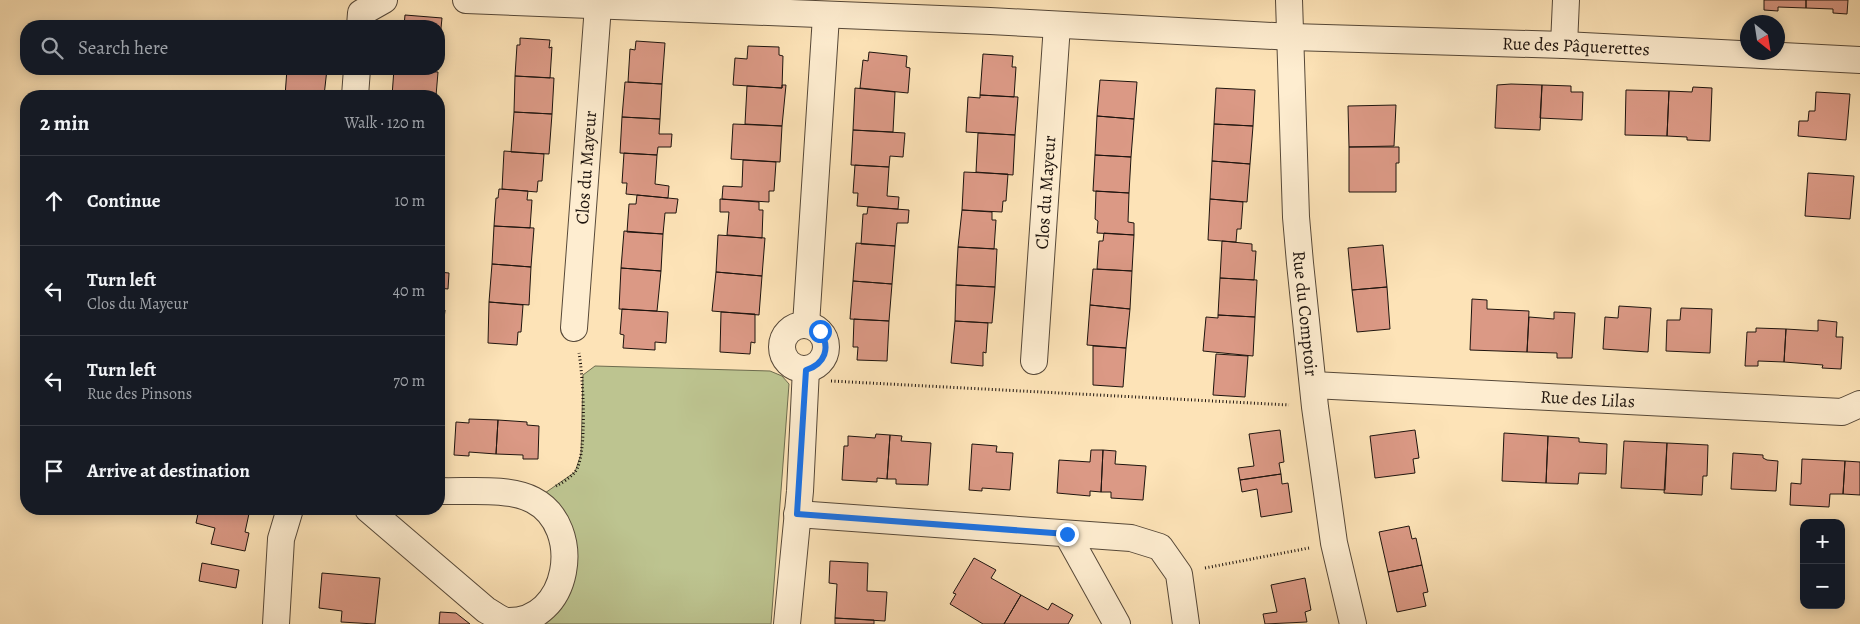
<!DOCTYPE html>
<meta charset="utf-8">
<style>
body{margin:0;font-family:Alegreya,serif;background:#242831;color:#f1f3f6}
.controls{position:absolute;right:15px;bottom:15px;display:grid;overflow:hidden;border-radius:10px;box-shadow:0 2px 12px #0003}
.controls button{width:45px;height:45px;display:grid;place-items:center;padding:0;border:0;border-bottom:1px solid #363941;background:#171b24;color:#f1f3f6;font:25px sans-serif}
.compass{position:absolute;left:1740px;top:15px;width:45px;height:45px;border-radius:50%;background:#171b24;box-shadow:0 2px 12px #0003;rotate:150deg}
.stop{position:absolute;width:15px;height:15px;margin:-11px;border:4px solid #1a73e8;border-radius:50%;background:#fff}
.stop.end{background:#1a73e8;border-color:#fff;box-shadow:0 1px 5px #0008}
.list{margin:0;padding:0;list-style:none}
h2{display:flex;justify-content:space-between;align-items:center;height:65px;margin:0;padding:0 20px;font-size:21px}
h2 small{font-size:16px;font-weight:400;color:#9ea1a6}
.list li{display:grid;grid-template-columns:32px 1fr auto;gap:15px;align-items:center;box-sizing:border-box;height:90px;padding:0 20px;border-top:1px solid #363941}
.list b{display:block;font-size:19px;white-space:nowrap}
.list p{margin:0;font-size:16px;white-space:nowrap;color:#9ea1a6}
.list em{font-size:16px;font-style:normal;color:#9ea1a6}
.icon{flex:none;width:28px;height:28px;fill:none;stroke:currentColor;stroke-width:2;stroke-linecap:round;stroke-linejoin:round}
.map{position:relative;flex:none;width:1860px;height:624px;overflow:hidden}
.search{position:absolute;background:#171b24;box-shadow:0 2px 12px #0003;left:20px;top:20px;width:425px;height:55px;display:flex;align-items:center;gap:12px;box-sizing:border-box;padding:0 18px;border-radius:20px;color:#9ea1a6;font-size:19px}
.panel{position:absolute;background:#171b24;box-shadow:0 2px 12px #0003;left:20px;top:90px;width:425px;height:425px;border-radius:20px}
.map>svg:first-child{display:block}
.green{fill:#bdc490;stroke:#6e6c4f}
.building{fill:#db9985;stroke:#1e140e}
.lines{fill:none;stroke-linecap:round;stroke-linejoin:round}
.minor-casing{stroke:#564838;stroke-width:28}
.path{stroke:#1e140e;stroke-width:3;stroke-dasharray:1 2.5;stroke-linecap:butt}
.minor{stroke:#feedd0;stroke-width:26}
.route{stroke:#1a73e8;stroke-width:6}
.labels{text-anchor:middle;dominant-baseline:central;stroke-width:4;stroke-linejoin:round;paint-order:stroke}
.street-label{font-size:18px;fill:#1e140e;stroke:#feedd0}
</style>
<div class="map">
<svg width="1860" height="624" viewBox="0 0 1860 624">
<rect width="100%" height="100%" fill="#fde3b7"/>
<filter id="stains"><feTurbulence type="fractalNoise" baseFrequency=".004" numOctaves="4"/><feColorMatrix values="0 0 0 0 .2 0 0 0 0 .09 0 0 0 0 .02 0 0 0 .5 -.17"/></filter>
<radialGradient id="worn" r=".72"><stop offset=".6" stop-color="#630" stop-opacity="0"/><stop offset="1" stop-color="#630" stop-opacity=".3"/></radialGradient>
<path class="green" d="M595 366 770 371 782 376 789 384 771 624H542L564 578 535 500 575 472 581 454 583 375Z"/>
<path class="building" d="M1764 0H1806V8L1778 7V11L1764 10Z
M1806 0H1848L1847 14 1833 13V9L1806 8Z
M405 15 442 18 439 48V26H404Z
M520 38 550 40 549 48 552 47 550 78 515 76 517 45H520Z
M636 41 665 43 662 84 628 82 630 49 635 50Z
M748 46 779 47V55L783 56 782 88 733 85 735 58 747 59Z
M869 52 907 56 906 67 910 68 908 93 860 88 863 60 868 61Z
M983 54 1013 56 1012 67H1016L1014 97 980 95Z
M287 69H327L324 96H285Z
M394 69 438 72 436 96H392Z
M515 76 554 78 552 114 514 112Z
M1100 80 1137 82 1134 119 1097 116Z
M625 82 662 84 660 119 622 117Z
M1511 84 1542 85 1540 130 1495 128 1497 85Z
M782 85H786L782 126 745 124 747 86 782 88Z
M1542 85 1571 86V92H1583L1582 120 1540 118Z
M1693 87 1712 88 1710 141 1687 140V137L1667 136 1669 91 1692 92Z
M855 88 895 92 893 132 853 130Z
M1216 88 1255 90 1253 126 1214 124Z
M1626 90 1669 91 1667 136 1625 135Z
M1816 92 1850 94 1846 140 1798 136 1799 121H1808L1809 111H1815Z
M980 95 1018 97 1015 135 966 132 968 97 980 98Z
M1396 105 1394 146 1349 147 1348 106Z
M514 112 552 114 549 154 511 152Z
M1097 116 1134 119 1131 157 1095 155Z
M622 117 660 119 659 134H672L671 147H658L657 155 620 153Z
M733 124 782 126 780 162 731 159Z
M1214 124 1253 126 1250 164 1212 161Z
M853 130 905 133 903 157 890 156 889 167 851 165Z
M978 133 1015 135 1013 175 976 172Z
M1349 147H1399V163H1396V192H1349Z
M504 151 544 154 542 181H538L537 192 502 189Z
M624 153 657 155 655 184 669 186 668 198 626 194 627 183H622Z
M1095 155 1131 157 1129 193 1093 191Z
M743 160 776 162 774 191H769V202L722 199 723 186 742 187Z
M1212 161 1250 164 1247 202 1210 199Z
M855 165 889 167 887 196 899 197 898 209 857 206 858 193H853Z
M964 172 1008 174 1006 201H1003L1002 212 962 210Z
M1808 173 1854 176 1850 219 1805 216Z
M499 189 528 191 527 200H532L530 228 494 226 496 198H498Z
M1096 191 1129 193 1128 222 1134 223V235L1097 233 1098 221 1095 219Z
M637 195 678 199 676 213H665L663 234 627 232 629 204H636Z
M720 199 759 202V210H763L762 238 727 235 729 212H720Z
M1210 199 1243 202 1241 229H1237L1236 242 1208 240Z
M868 207 909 210 908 223H897L895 246 861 244 863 214H867Z
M962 210 992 212V220H996L994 249 958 247Z
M439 212H444L443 226 439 225Z
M494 226 534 228 531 267 492 264Z
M624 231 663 234 661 271 621 268Z
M1104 233 1134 235 1132 271 1097 269 1099 241H1103Z
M718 235 765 238 762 276 716 272Z
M1222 241 1252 244V251H1256L1254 280 1220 278Z
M856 243 895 246 892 284 853 281Z
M1383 245 1387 287 1352 290 1348 248Z
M958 247 997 249 995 287 956 285Z
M492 264 531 267 529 305 489 302Z
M621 268 661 271 657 311 619 309Z
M1093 269 1132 271 1130 309 1090 305Z
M439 272 449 273 448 289 439 288Z
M716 272 762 276 759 315 712 311Z
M1220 278 1257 280 1255 317 1218 315Z
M853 281 892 284 889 321 850 319Z
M956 285 995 287 992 323 955 321Z
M1387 287 1390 329 1357 332 1352 290Z
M1472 299 1487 300V309L1529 311 1527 352 1470 350Z
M489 302 523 305 521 332H518L517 345 488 343Z
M1090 305 1130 309 1126 348 1087 345Z
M1619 306 1651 308 1648 352 1603 349 1605 317 1618 318Z
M1681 308 1712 309 1710 353 1666 351 1667 320H1680Z
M622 309 668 312 666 343 655 342V350L623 348 624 335 620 334Z
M439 310H445L443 329 439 328Z
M721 312 755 314V343L751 342 750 354 720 352Z
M1554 312 1575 313 1572 358H1557V353L1527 352 1529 317 1554 319Z
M1218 315 1255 317 1253 356 1203 351 1206 317 1218 318Z
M854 319 889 321 887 361 857 360 858 347H853Z
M1818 320 1837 322 1836 337H1843L1841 369 1822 368 1823 365 1784 362 1786 329 1818 331Z
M955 321 988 323 986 353 983 352V366L951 363Z
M1756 328 1786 329 1784 362 1758 361V366H1745L1747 332H1756Z
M1093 346 1126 348 1123 387 1093 385Z
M1216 354 1248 356 1245 397 1213 395Z
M469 419 498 420 496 454 469 452V456L454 455 456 422 469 423Z
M498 420 527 422V425L539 426 538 459H523V455L496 454Z
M1280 430 1284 462 1279 463 1281 474 1240 480 1238 468 1254 466 1249 434Z
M1415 430 1419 458 1413 459 1415 473 1375 478 1370 436Z
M1504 433 1548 436 1546 483 1502 481Z
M876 434 890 435 887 479 877 478V482L842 480 844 446H848V436L875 438Z
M890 435 902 436 901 441 931 443 928 485 896 484V479H887Z
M1548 436 1579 438V442L1607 444 1606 474 1579 473 1578 484 1546 483Z
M1624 441 1667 443 1665 490 1621 488Z
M1667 443 1708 445 1707 476H1703L1702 495 1664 493Z
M972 444 997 446 996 452 1013 453 1010 490 982 488V491L969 490Z
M1091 450H1103L1101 492 1090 491V496L1057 493 1059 460 1090 462Z
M1103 450 1116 451 1115 464 1146 466 1143 500 1111 498V492H1101Z
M1733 453 1763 455V458L1767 460 1778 461 1776 491 1731 489Z
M1802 459 1845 461 1843 494H1830L1829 507 1790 505 1791 483 1801 484Z
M1845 461 1860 462V495L1843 494Z
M1281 474 1282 484 1288 483 1292 512 1261 517 1257 489 1242 492 1240 480Z
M199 509H250L245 532 249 533 245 551 211 544 215 528 196 523Z
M1409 526 1412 539 1416 538 1422 565 1388 572 1379 532Z
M974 558 996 570 991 578 1021 595 1004 624H983L950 604 956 594 953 593Z
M830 561 868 563 867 591 887 592 885 621 835 618 837 584 829 583Z
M202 563 239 570 236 588 199 581Z
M1422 565 1428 592 1423 593 1426 606 1397 612 1388 572Z
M322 573 380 578 375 624 341 622 342 611 319 608Z
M1305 578 1311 610 1305 612 1307 622 1265 624 1263 614 1277 612 1271 585Z
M1021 595 1048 610 1052 603 1073 615 1068 624H1004Z
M440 612 456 613 470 624H439Z
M835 618 874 620V624H835Z"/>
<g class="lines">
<g class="minor-casing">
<g id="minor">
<path id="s1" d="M466 0 990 21 1292 37 1564 45 1860 60"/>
<path id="s2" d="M1289 0 1296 217 1300 263 1315 407 1334 543 1353 624"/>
<path d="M360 26 361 13 384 0"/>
<path d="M1564 45 1566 0"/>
<path d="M355 96 357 69"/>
<circle cx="804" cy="347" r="22"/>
<path d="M806 325 826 16"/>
<path id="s3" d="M574 328 598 6"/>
<path id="s4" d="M1034 361 1057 25"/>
<path id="s5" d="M1313 385 1842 412 1860 404"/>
<path d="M368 509 486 610C492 613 499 619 506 621 570 624 585 527 533 500 509 487 467 492 439 491"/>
<path d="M797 514 1131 538 1160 547 1179 574 1186 624"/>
<path d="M1067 534 1117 624"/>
<path d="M276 624 281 539 290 509"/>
<path d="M787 624 800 491 806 369"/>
</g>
</g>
<path class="path" d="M831 381 1289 405
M556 486C562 483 570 478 575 472 588 456 583 375 579 353
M1205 568 1309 548"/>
<use href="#minor" class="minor"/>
</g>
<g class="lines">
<path class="route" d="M820 331C831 348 825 364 806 370L797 514 1067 534"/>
</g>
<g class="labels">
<g class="street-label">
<text stroke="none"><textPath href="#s1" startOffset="1111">Rue des Pâquerettes</textPath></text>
<text stroke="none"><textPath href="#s3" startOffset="161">Clos du Mayeur</textPath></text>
<text stroke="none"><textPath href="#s4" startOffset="169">Clos du Mayeur</textPath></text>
<text stroke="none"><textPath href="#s2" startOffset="314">Rue du Comptoir</textPath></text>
<text stroke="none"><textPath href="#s5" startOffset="275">Rue des Lilas</textPath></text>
</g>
</g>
<rect width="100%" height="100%" filter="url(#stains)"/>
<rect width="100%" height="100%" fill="url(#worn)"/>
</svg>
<div class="controls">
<button>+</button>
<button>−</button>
</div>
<svg class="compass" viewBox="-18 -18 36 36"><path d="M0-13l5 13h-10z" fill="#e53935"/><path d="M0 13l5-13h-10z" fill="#9ea1a6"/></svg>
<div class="stop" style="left:820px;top:331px"></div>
<div class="stop end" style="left:1067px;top:534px"></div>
<div class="search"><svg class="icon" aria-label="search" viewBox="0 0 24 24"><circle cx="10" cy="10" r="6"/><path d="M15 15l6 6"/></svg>Search here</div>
<section class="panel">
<h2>2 min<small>Walk · 120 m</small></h2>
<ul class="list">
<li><svg class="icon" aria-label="ahead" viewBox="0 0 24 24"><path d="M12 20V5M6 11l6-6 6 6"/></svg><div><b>Continue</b></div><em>10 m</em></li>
<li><svg class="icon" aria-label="left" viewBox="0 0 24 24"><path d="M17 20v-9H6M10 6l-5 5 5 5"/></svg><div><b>Turn left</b><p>Clos du Mayeur</p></div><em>40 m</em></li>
<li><svg class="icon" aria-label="left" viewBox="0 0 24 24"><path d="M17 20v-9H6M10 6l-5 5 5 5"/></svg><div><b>Turn left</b><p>Rue des Pinsons</p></div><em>70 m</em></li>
<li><svg class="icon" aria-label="arrive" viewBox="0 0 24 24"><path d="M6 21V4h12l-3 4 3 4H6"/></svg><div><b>Arrive at destination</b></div></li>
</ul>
</section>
</div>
